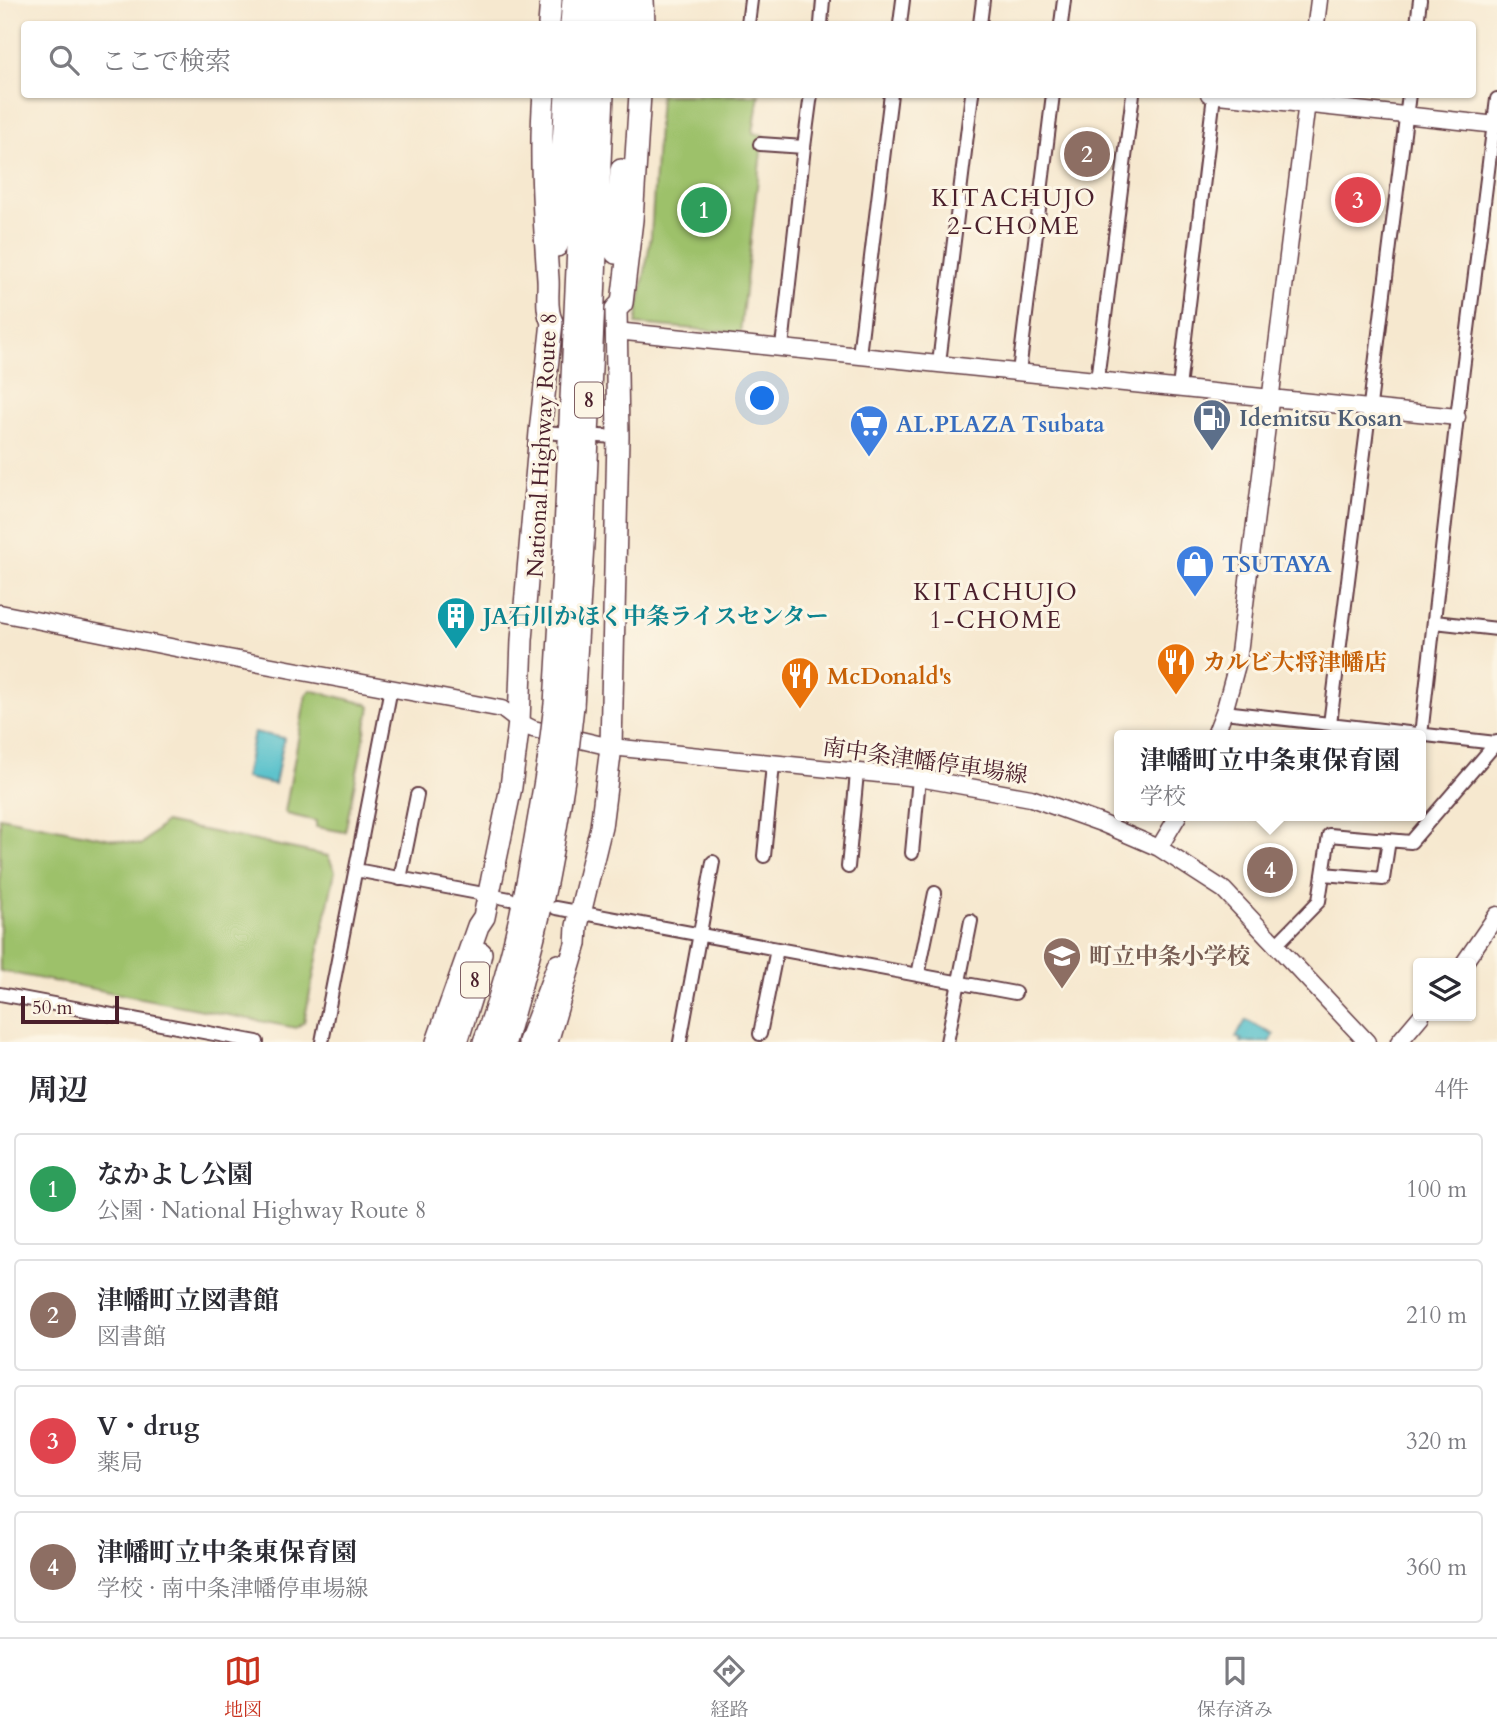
<!DOCTYPE html>
<html lang="ja">
<meta charset="utf-8">
<style>
body{margin:0;font-family:Cardo,"Noto Serif JP",serif;background:#f2f2f3;color:#2b2b33}
.controls{position:absolute;right:21px;bottom:21px;display:grid;overflow:hidden;border-radius:7px;box-shadow:0 2px 5px #0004}
.controls button{width:63px;height:63px;display:grid;place-items:center;padding:0;border:0;border-bottom:2px solid #e1e1e2;background:#fff;color:#2b2b33;font:35px sans-serif}
.scale{position:absolute;left:21px;bottom:18px;width:98px;box-sizing:border-box;padding-left:7px;border:4px solid #4a1f2b;border-top:0;font-size:19px;line-height:24px;white-space:nowrap;color:#4a1f2b;-webkit-text-stroke:5px #fcf5e5;paint-order:stroke}
.you{position:absolute;left:763px;top:399px;width:24px;height:24px;margin:-18px;border:5px solid #fff;border-radius:50%;background:#1a73e8;box-shadow:0 0 0 10px #1a73e833}
.badge{display:grid;place-items:center;width:46px;height:46px;border-radius:50%;background:#c8321e;color:#fff;font-size:23px;font-weight:700}
.pin{position:absolute;translate:-50% -50%;border:4px solid #fff;box-shadow:0 2px 7px #0006}
.popup{position:absolute;left:1114px;top:730px;width:312px;height:91px;box-sizing:border-box;display:grid;place-content:center;border-radius:7px;background:#fff;filter:drop-shadow(0 2px 5px #0005);font-size:23px;white-space:nowrap;color:#7c7c81}
.popup b{font-size:26px;color:#2b2b33}
.popup::after{content:'';position:absolute;left:50%;top:100%;margin-left:-14px;border:14px solid transparent;border-top-color:#fff}
.list{margin:0;padding:0;list-style:none}
h2{display:flex;justify-content:space-between;align-items:center;height:91px;margin:0;padding:0 28px;font-size:30px}
h2 small{font-size:23px;font-weight:400;color:#7c7c81}
.list li{display:grid;grid-template-columns:46px 1fr auto;gap:21px;align-items:center;box-sizing:border-box;height:112px;margin:0 14px 14px;padding:0 14px;border:2px solid #e1e1e2;border-radius:7px}
.list b{display:block;font-size:26px;white-space:nowrap}
.list p{margin:0;font-size:23px;white-space:nowrap;color:#7c7c81}
.list em{font-size:23px;font-style:normal;color:#7c7c81}
.icon{flex:none;width:38px;height:38px;fill:none;stroke:currentColor;stroke-width:2;stroke-linecap:round;stroke-linejoin:round}
.map{position:relative;flex:none;width:1497px;height:1042px;overflow:hidden}
.search{position:absolute;background:#fff;box-shadow:0 2px 5px #0004;left:21px;right:21px;top:21px;height:77px;display:flex;align-items:center;gap:18px;box-sizing:border-box;padding:0 24px;border-radius:7px;color:#7c7c81;font-size:26px}
.sheet{height:595px;background:#fff}
nav{display:flex;justify-content:space-around;align-items:center;box-sizing:border-box;height:98px;border-top:2px solid #e1e1e2;background:#fff;font-size:19px;color:#7c7c81}
nav a{display:grid;justify-items:center;gap:4px}
nav .on{color:#c8321e}
.map>svg:first-child{display:block}
.green{fill:#9dc16b;stroke:#74704b;stroke-width:2}
.water{fill:#52bfca;stroke:#4e6f7a;stroke-width:2}
.lines{fill:none;stroke-linecap:round;stroke-linejoin:round}
.street-casing{stroke:#643d44;stroke-width:16}
.secondary-casing{stroke:#643d44;stroke-width:19}
.highway-casing{stroke:#643d44;stroke-width:24}
.street{stroke:#fff;stroke-width:12}
.secondary{stroke:#fff;stroke-width:16}
.highway{stroke:#fff;stroke-width:21}
.highway-bridge-casing{stroke:#643d44;stroke-width:24;stroke-linecap:butt}
.highway-bridge{stroke:#fff;stroke-width:21}
.labels{text-anchor:middle;dominant-baseline:central;stroke-width:6;stroke-linejoin:round;paint-order:stroke}
.shield{fill:#fcf5e5;stroke:#7f5f63;stroke-width:2}
.shield-label{font-size:21px;font-weight:bold;fill:#4a1f2b}
.service-label{font-size:23px;font-weight:bold;fill:#4e5e75;stroke:#fcf5e5;text-anchor:start}
.shop-label{font-size:23px;font-weight:bold;fill:#366cbe;stroke:#fcf5e5;text-anchor:start}
.street-label{font-size:23px;fill:#4a1f2b;stroke:#fcf5e5}
.culture-label{font-size:23px;font-weight:bold;fill:#0d838f;stroke:#fcf5e5;text-anchor:start}
.food-label{font-size:23px;font-weight:bold;fill:#c56008;stroke:#fcf5e5;text-anchor:start}
.education-label{font-size:23px;font-weight:bold;fill:#785e54;stroke:#fcf5e5;text-anchor:start}
.neighbourhood-label{font-size:24px;letter-spacing:2px;fill:#4a1f2b;stroke:#fcf5e5}
</style>
<div class="map">
<svg width="1497" height="1042" viewBox="0 0 1497 1042">
<rect width="100%" height="100%" fill="#fcf5e5"/>
<filter id="ink" filterUnits="userSpaceOnUse"><feTurbulence type="fractalNoise" baseFrequency=".0143" numOctaves="2"/><feDisplacementMap in="SourceGraphic" scale="14" xChannelSelector="R" yChannelSelector="G"/><feConvolveMatrix kernelMatrix="1 2 1 2 8 2 1 2 1" color-interpolation-filters="sRGB"/></filter>
<filter id="wash" filterUnits="userSpaceOnUse"><feTurbulence type="fractalNoise" baseFrequency=".00686" numOctaves="4" result="noise"/><feDisplacementMap in="SourceGraphic" scale="28" xChannelSelector="R" yChannelSelector="G"/><feGaussianBlur stdDeviation="1.57" result="paint"/><feColorMatrix in="noise" values="0 0 0 0 0 0 0 0 0 0 0 0 0 0 0 0 0 1.4 0 .05"/><feComposite in="paint" operator="in"/></filter>
<g filter="url(#wash)">
<rect width="100%" height="100%" fill="#f6e8cf"/>
<path class="green" d="M660 95H759L753 133 763 135 740 333 636 324 651 236Z
M310 690 367 704 370 707 345 832 316 827V821L287 814 285 812 306 695Z
M0 817 141 845 165 822 328 856 335 871 304 1022 296 1028 0 971Z"/>
<path class="water" d="M254 732 284 738 275 784 245 778Z
M1246 1020 1274 1035 1270 1042H1241L1242 1040 1236 1037Z"/>
</g>
<g filter="url(#ink)">
<g class="lines">
<g class="street-casing">
<path id="street" d="M748 24 751 0
M821 24 823 0
M900 24 903 0
M980 24 983 0
M1061 24 1064 0
M1417 24 1420 0
M760 144 804 147
M782 347 804 147 811 94
M859 355 891 94
M939 363 972 94
M1019 372 1053 94
M1097 380 1133 94
M1179 388 1214 95
M540 432 558 433
M599 436 618 437
M1435 622 1497 629
M1224 712 1496 743
M1330 724 1409 94
M1421 735 1457 417 1497 99
M912 853 919 778
M764 856 773 765
M848 867 857 773
M356 870 510 899
M1323 874 1383 879 1389 840
M400 879 417 795
M556 908 1015 993
M1275 946 1319 901 1329 835 1411 842 1497 742
M918 975 935 893
M0 994 257 1042
M760 1034 777 949
M322 1042 391 688
M680 1042 713 862
M947 1042 971 921"/>
</g>
<g class="secondary-casing">
<path id="secondary" d="M1316 24 1319 0
M1209 94 1497 125
M616 331 1457 417
M0 613 191 651 502 709 519 722 533 729 611 747 919 778 1031 798 1101 823 1159 848 1224 890 1367 1042
M1215 735 1224 712 1238 661 1308 94
M1159 848 1178 816
M1464 963 1497 915
M1399 1042 1421 1016"/>
</g>
<g class="highway-casing">
<path id="highway" d="M625 0V24
M643 0 644 24
M549 24 551 0
M571 24 573 0
M588 24 589 0
M607 24 608 0
M557 246 566 94
M616 253 621 170
M555 704 564 552 585 94
M573 706 584 528 603 94
M437 1042 478 926 484 917 511 787 519 722 522 640 540 432 552 322C545 309 549 292 548 279 544 217 539 156 544 94
M457 1042 471 997 481 953
M484 1042C518 953 532 857 548 763
M505 1042C517 999 530 955 540 911 551 864 558 816 566 767
M529 1042 558 965
M547 1042 576 944 577 926 601 827 611 747 618 437 616 309 622 303 632 220 640 94"/>
</g>
<use href="#street" class="street"/>
<use href="#secondary" class="secondary"/>
<use href="#highway" class="highway"/>
<g class="highway-bridge-casing">
<path id="highway-bridge" d="M548 763 555 704
M566 767 573 706"/>
</g>
<use href="#highway-bridge" class="highway-bridge"/>
</g>
</g>
<defs>
<g id="fuel-pin" transform="scale(2.0125)"><path d="M0 17L-7.5 6A9.5 9.5 0 1 1 7.5 6Z" fill="#5c6f8a" stroke="#fcf5e5"/><path d="M-5.5-6h7V0h2V4h1.3V-2.5L3-4.5l.8-.8L6-3V5H2.5V1h-1V6h-7ZM-4.2-4.7v3.2H.2V-4.7Z" fill="#fff"/></g>
<g id="supermarket-pin" transform="scale(2.0125)"><path d="M0 17L-7.5 6A9.5 9.5 0 1 1 7.5 6Z" fill="#3f7fe0" stroke="#fcf5e5"/><path d="M-6-5.5h2.5l.6 2H6L4.5 2H-2.5L-4.4-4H-6ZM-1.5 3.2a1.3 1.3 0 1 0 .1 0ZM3 3.2a1.3 1.3 0 1 0 .1 0Z" fill="#fff"/></g>
<g id="shop-pin" transform="scale(2.0125)"><path d="M0 17L-7.5 6A9.5 9.5 0 1 1 7.5 6Z" fill="#3f7fe0" stroke="#fcf5e5"/><path d="M-5-2.5h2.3a2.7 3.5 0 0 1 5.4 0H5L5.5 6h-11ZM-1.5-2.5h3a1.5 2.3 0 0 0-3 0Z" fill="#fff"/></g>
<g id="building-pin" transform="scale(2.0125)"><path d="M0 17L-7.5 6A9.5 9.5 0 1 1 7.5 6Z" fill="#0f9aa8" stroke="#fcf5e5"/><path d="M-4-6H4V6H1V3H-1V6H-4ZM-2.5-4.3h1.7v1.8h-1.7ZM.8-4.3h1.7v1.8H.8ZM-2.5-1h1.7V.8h-1.7ZM.8-1h1.7V.8H.8Z" fill="#fff"/></g>
<g id="restaurant-pin" transform="scale(2.0125)"><path d="M0 17L-7.5 6A9.5 9.5 0 1 1 7.5 6Z" fill="#e8710a" stroke="#fcf5e5"/><path d="M-5-6h1v4h1v-4h1v4h1v-4h1v5L-1.5 .5V6h-2V.5L-5-1ZM5-6V6H3V1.5H1.5Q1.5-4 5-6Z" fill="#fff"/></g>
<g id="school-pin" transform="scale(2.0125)"><path d="M0 17L-7.5 6A9.5 9.5 0 1 1 7.5 6Z" fill="#8d6e63" stroke="#fcf5e5"/><path d="M0-5L7-2L0 1L-7-2ZM-4 1L0 2.5L4 1V4Q0 6-4 4Z" fill="#fff"/></g>
</defs>
<g fill-rule="evenodd">
<use href="#fuel-pin" x="1212" y="418"/>
<use href="#supermarket-pin" x="869" y="424"/>
<use href="#shop-pin" x="1195" y="564"/>
<use href="#building-pin" x="456" y="616"/>
<use href="#restaurant-pin" x="1176" y="662"/>
<use href="#restaurant-pin" x="800" y="676"/>
<use href="#school-pin" x="1062" y="956"/>
</g>
<g class="labels">
<g class="shield">
<rect x="575" y="382.5" width="28" height="35" rx="5"/>
<rect x="461" y="962.5" width="28" height="35" rx="5"/>
</g>
<g class="shield-label">
<text x="589" y="400">8</text>
<text x="475" y="980">8</text>
</g>
<g class="service-label">
<text x="1239" y="418">Idemitsu Kosan</text>
</g>
<g class="shop-label">
<text x="896" y="424">AL.PLAZA Tsubata</text>
<text x="1222" y="564">TSUTAYA</text>
</g>
<g class="street-label">
<text transform="translate(542 445) rotate(-87)">National Highway Route 8</text>
<text transform="translate(925 761) rotate(8)">南中条津幡停車場線</text>
</g>
<g class="culture-label">
<text x="483" y="616">JA石川かほく中条ライスセンター</text>
</g>
<g class="food-label">
<text x="1203" y="662">カルビ大将津幡店</text>
<text x="827" y="676">McDonald's</text>
</g>
<g class="education-label">
<text x="1089" y="956">町立中条小学校</text>
</g>
<g class="neighbourhood-label">
<text x="1014" y="198">KITACHUJO<tspan x="1014" dy="28">2-CHOME</tspan></text>
<text x="996" y="592">KITACHUJO<tspan x="996" dy="28">1-CHOME</tspan></text>
</g>
</g>
</svg>
<div class="controls">
<button><svg class="icon" aria-label="layers" viewBox="0 0 24 24"><path d="M12 4l9 5-9 5-9-5zM3 14l9 5 9-5"/></svg></button>
</div>
<div class="scale">50 m</div>
<div class="you"></div>
<div class="pin badge" style="left:704px;top:210px;background:#2e9e5b">1</div>
<div class="pin badge" style="left:1087px;top:154px;background:#8d6e63">2</div>
<div class="pin badge" style="left:1358px;top:200px;background:#e0444e">3</div>
<div class="pin badge" style="left:1270px;top:870px;background:#8d6e63">4</div>
<div class="popup"><b>津幡町立中条東保育園</b>学校</div>
<div class="search"><svg class="icon" aria-label="search" viewBox="0 0 24 24"><circle cx="10" cy="10" r="6"/><path d="M15 15l6 6"/></svg>ここで検索</div>
</div>
<section class="sheet">
<h2>周辺<small>4件</small></h2>
<ul class="list">
<li><span class="badge" style="background:#2e9e5b">1</span><div><b>なかよし公園</b><p>公園 · National Highway Route 8</p></div><em>100 m</em></li>
<li><span class="badge" style="background:#8d6e63">2</span><div><b>津幡町立図書館</b><p>図書館</p></div><em>210 m</em></li>
<li><span class="badge" style="background:#e0444e">3</span><div><b>V・drug</b><p>薬局</p></div><em>320 m</em></li>
<li><span class="badge" style="background:#8d6e63">4</span><div><b>津幡町立中条東保育園</b><p>学校 · 南中条津幡停車場線</p></div><em>360 m</em></li>
</ul>
</section>
<nav>
<a class="on"><svg class="icon" aria-label="map" viewBox="0 0 24 24"><path d="M3 6l6-2 6 2 6-2v14l-6 2-6-2-6 2zM9 4v14M15 6v14"/></svg>地図</a>
<a><svg class="icon" aria-label="directions" viewBox="0 0 24 24"><path d="M12 3l9 9-9 9-9-9zM9 14v-3h6M13 9l2 2-2 2"/></svg>経路</a>
<a><svg class="icon" aria-label="saved" viewBox="0 0 24 24"><path d="M7 4h10v16l-5-4-5 4z"/></svg>保存済み</a>
</nav>
